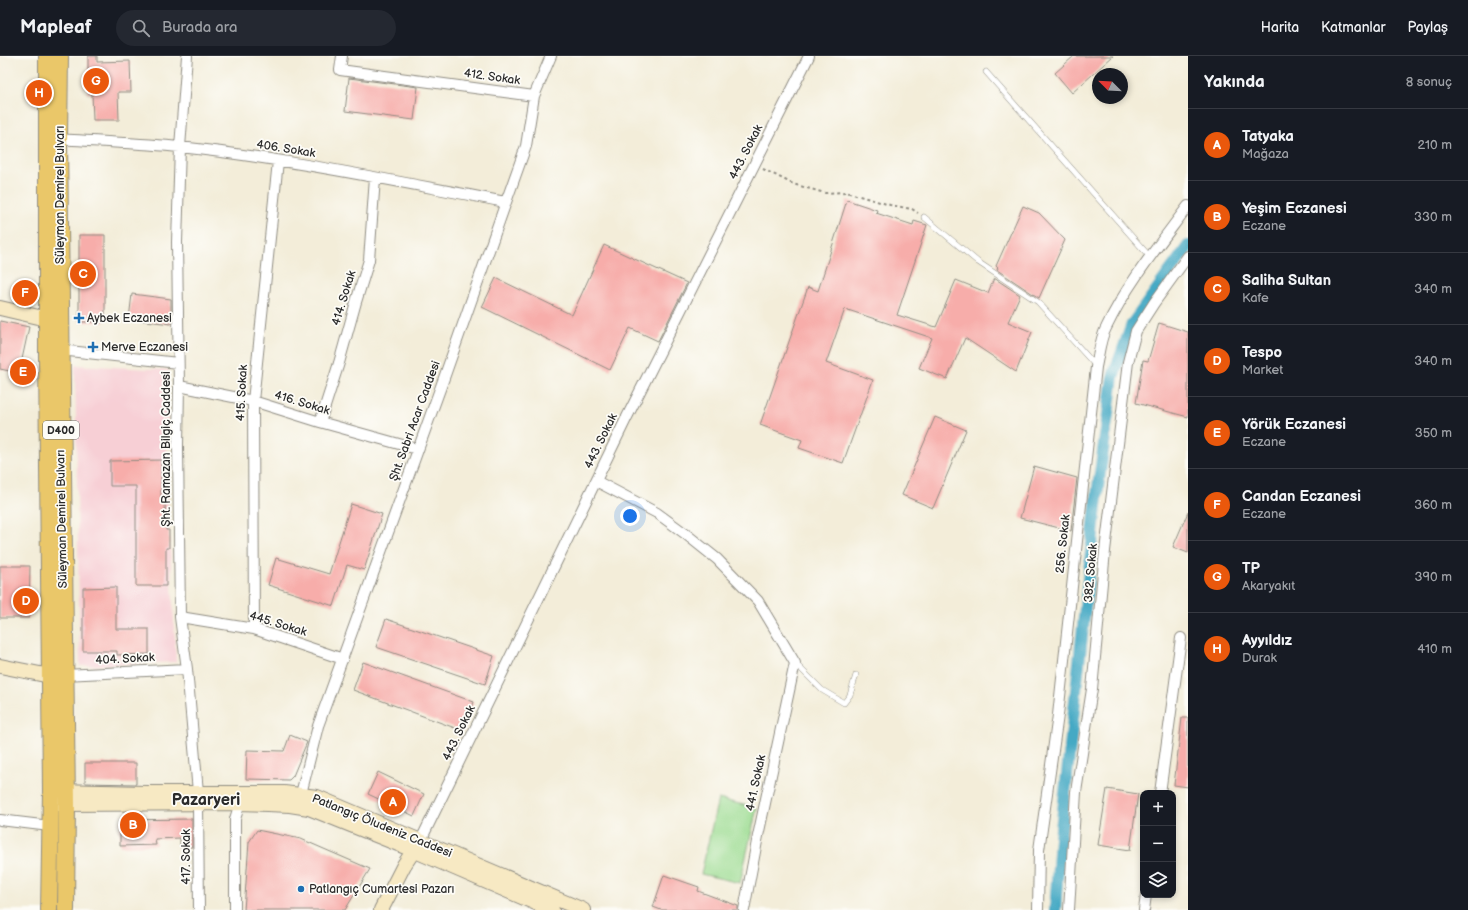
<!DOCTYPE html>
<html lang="tr">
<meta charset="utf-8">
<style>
body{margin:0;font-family:"Balsamiq Sans",sans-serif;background:#242831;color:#f1f3f6}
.controls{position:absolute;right:12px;bottom:12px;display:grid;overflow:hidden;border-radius:8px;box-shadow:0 2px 6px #0003}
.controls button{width:36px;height:36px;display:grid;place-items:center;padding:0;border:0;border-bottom:1px solid #363941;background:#171b24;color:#f1f3f6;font:20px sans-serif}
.compass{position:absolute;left:1092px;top:12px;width:36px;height:36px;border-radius:50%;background:#171b24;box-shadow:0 2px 6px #0003;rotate:294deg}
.you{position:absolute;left:630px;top:460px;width:14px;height:14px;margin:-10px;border:3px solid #fff;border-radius:50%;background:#1a73e8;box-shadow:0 0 0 6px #1a73e833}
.badge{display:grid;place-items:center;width:26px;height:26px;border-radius:50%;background:#ea580c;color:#fff;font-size:13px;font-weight:700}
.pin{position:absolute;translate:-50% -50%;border:2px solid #fff;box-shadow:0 1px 4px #0006}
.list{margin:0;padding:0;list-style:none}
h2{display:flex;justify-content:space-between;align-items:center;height:52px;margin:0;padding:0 16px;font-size:17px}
h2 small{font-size:13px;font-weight:400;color:#9ea1a6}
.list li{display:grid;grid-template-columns:26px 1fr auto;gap:12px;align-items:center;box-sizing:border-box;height:72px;padding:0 16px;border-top:1px solid #363941}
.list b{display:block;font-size:15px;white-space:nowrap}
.list p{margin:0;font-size:13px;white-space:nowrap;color:#9ea1a6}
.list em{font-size:13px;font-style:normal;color:#9ea1a6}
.icon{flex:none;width:22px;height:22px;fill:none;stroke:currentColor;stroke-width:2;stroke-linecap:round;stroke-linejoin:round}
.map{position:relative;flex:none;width:1188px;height:854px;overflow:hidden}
header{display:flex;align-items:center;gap:24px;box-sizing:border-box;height:56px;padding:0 20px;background:#171b24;border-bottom:1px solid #363941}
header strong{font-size:19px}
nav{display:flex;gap:22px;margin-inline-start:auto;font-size:14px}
.search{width:280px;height:36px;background:#242831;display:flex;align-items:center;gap:10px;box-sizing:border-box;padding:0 14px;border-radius:22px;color:#9ea1a6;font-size:15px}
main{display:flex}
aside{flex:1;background:#171b24}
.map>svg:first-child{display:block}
.built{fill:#f7cfd5}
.green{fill:#9cdc92;stroke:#64845e}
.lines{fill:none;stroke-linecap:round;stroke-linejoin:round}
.canal{stroke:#44a9c4;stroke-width:12}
.building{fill:#f7adaa}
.lane-casing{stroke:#8f8c82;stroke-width:6}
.street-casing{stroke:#8f8c82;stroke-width:12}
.secondary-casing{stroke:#8f8c82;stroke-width:16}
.primary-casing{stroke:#8f8c82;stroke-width:18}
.path{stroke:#8f8c82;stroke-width:2;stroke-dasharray:3 3;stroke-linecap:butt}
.lane{stroke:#fff;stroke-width:5}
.street{stroke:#fff;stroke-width:10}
.secondary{stroke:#f7e9c3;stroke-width:14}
.primary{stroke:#eac769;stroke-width:16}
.poi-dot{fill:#1f6fb2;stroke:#fdfcf7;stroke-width:1.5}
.labels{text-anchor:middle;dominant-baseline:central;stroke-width:3.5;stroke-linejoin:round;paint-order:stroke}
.shield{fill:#fdfcf7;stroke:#6a6a68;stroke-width:1}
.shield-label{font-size:11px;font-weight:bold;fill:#2b2b2b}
.street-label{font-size:12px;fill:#2b2b2b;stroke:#fdfcf7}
.poi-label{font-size:12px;fill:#2b2b2b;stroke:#fdfcf7;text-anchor:start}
.district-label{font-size:16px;font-weight:bold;fill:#2b2b2b;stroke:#fdfcf7}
</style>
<header>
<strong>Mapleaf</strong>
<div class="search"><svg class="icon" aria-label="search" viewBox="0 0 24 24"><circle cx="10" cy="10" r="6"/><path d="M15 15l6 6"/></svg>Burada ara</div>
<nav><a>Harita</a><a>Katmanlar</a><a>Paylaş</a></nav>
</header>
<main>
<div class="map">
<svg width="1188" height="854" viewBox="0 0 1188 854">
<rect width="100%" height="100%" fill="#fdfcf7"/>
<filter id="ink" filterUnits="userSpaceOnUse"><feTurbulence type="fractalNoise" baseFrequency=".025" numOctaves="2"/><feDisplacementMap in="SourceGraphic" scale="8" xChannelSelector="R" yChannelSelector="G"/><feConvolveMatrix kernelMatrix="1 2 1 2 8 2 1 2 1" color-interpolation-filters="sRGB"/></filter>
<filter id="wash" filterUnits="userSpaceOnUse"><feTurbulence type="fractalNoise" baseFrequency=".012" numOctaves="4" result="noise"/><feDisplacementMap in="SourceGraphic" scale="16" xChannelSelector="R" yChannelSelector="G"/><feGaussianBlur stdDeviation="0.9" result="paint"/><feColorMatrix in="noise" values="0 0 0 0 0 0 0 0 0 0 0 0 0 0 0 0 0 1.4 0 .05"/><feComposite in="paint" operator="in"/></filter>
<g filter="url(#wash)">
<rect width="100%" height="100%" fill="#f3edd9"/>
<path class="built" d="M75 309 169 314 166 411 176 606 80 610Z"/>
<path class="green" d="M718 743 757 752 740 827 701 818Z"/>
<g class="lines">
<path class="canal" d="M1055 854 1060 783 1098 432 1113 321 1132 268 1188 190"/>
</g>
<g id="blocks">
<path class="building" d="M88 0H97V6L130 5 131 36H118L119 64H93L92 37H88Z
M1074 0H1113L1072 37 1055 17Z
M349 22 418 31 414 64 345 55Z
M847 144 877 154 876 157 913 169 914 165 927 169 897 259 936 271 956 224 988 237 994 222 1020 239 1008 266 1032 276 1016 316 965 282 947 323 919 312 932 282 845 253 826 307 873 324 843 407 799 392 802 384 760 369 808 231 818 235Z
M1023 150 1039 157 1065 184 1039 242 997 214 998 212 996 210Z
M79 179H105V266H79Z
M604 189 687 227 658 285 630 272 610 314 482 251 496 222 572 259Z
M132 238 171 243V268L129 263Z
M0 265 29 271 19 317 0 313Z
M1159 267 1188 276V361L1136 347 1143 304 1148 305Z
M935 361 966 374 933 452 902 439Z
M161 404V446H165L166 474H169V492H166V530H136V430H110V405Z
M1034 410 1077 422 1071 475 1020 462Z
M351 448 382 458 364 514 347 509 334 550 268 529 276 502 329 518Z
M1188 456V497L1173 491Z
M0 510H30L29 562H0Z
M116 531V573H149V598L117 599V595H83V532Z
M386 563 494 600 485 628 376 591Z
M363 606 474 646 463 675 353 634Z
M1182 662H1188V731L1174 729Z
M290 679 307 686 293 720 289 724 246 723 247 694 284 695Z
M85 707H136V728L85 727Z
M378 716 424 738 414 760 368 738Z
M1107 733 1138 738 1130 794 1098 789Z
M192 763V791H180V782L155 783 156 789 120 790V764Z
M257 774 301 783 370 813 345 854H244L249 786Z
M664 819 699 831 698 835 738 850V854H661L653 851Z"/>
</g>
</g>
<g filter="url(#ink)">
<use href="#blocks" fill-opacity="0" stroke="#8f8c82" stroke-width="1"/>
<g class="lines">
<g class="lane-casing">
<path id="lane" d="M986 16 1150 201
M924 161 978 206 1038 246 1096 310
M795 607 822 634 844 647 850 639 856 619"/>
</g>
<g class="street-casing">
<path id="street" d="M187 0 180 91 177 186 179 330 178 389 180 561 187 613 198 736
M342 0 340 14 534 40
M59 83C99 86 140 87 180 91 290 103 398 126 506 146
M60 294 178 307
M179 330 253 345 320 366 417 393
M320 366 339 307 356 246 369 204 375 122
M596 425 657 457 687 479 717 503 758 545 795 607 758 780 744 854
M180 561 254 573 343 603
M254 573 253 345 278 105
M64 619 187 613
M1160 737 1181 582
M301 738 318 670 444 322 506 146 526 90 534 40 551 0
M198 748 199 854
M0 764 50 770
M421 784 626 363 809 0
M235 854V763L240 747
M1038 854 1039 794 1058 659 1096 311C1099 298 1100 283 1106 272 1127 228 1159 189 1188 150
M1069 854 1076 736 1092 633 1105 495 1128 306 1136 275 1154 247 1188 200
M1144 854 1146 839"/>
</g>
<g class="secondary-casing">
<path id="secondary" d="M0 252 47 263H58
M0 610 50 620
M57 735 146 737H284L317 741 583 854
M56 748 240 747 290 749 309 752 413 794 552 854
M381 854 404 809 418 788"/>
</g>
<g class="primary-casing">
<path id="primary" d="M47 0V300L51 735 49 854
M60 0 59 83 67 748 66 854"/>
</g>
<path class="path" d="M763 113 793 128 825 137 846 136 890 149 912 153 918 157"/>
<use href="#lane" class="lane"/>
<use href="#street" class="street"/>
<use href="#secondary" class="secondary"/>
<use href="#primary" class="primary"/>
</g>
</g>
<g class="poi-dot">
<path d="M77 256h4v4h4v4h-4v4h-4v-4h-4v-4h4z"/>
<path d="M91 285h4v4h4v4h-4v4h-4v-4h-4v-4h4z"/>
<circle cx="301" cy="833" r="4"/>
</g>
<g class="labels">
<rect class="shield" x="43" y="365" width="36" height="18" rx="3"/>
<g class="shield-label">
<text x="61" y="374">D400</text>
</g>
<g class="street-label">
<text transform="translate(492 21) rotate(8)">412. Sokak</text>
<text transform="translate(286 93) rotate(9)">406. Sokak</text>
<text transform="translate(746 96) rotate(-63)">443. Sokak</text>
<text transform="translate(60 139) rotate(-90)">Süleyman Demirel Bulvarı</text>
<text transform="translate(344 242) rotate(-73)">414. Sokak</text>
<text transform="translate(242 337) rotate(-87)">415. Sokak</text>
<text transform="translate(302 347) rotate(17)">416. Sokak</text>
<text transform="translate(415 365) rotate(-70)">Şht. Sabri Acar Caddesi</text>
<text transform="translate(601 385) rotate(-64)">443. Sokak</text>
<text transform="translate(166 393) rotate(-90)">Şht. Ramazan Bilgiç Caddesi</text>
<text transform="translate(62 463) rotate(-91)">Süleyman Demirel Bulvarı</text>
<text transform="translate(1063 488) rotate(-84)">256. Sokak</text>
<text transform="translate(1091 517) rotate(-85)">382. Sokak</text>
<text transform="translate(278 568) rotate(17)">445. Sokak</text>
<text transform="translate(125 603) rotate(-3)">404. Sokak</text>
<text transform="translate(459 677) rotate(-64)">443. Sokak</text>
<text transform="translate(756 727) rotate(-78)">441. Sokak</text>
<text transform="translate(382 770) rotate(22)">Patlangıç Öludeniz Caddesi</text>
<text transform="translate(186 801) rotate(-90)">417. Sokak</text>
</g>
<g class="poi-label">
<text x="87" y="262">Aybek Eczanesi</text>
<text x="101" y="291">Merve Eczanesi</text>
<text x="309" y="833">Patlangıç Cumartesi Pazarı</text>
</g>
<g class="district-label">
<text x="206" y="744">Pazaryeri</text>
</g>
</g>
</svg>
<div class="controls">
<button>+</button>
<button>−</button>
<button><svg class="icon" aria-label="layers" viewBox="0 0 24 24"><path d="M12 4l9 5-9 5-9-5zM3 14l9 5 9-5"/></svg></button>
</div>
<svg class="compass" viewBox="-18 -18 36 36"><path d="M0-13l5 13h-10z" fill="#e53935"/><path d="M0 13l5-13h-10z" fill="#9ea1a6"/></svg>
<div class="you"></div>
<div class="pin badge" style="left:393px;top:746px">A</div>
<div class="pin badge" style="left:133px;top:769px">B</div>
<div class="pin badge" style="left:83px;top:218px">C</div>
<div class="pin badge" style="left:26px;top:545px">D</div>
<div class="pin badge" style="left:23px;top:316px">E</div>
<div class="pin badge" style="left:25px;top:237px">F</div>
<div class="pin badge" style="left:96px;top:25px">G</div>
<div class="pin badge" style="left:39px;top:37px">H</div>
</div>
<aside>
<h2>Yakında<small>8 sonuç</small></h2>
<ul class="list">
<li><span class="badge">A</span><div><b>Tatyaka</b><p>Mağaza</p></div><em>210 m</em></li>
<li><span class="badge">B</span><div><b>Yeşim Eczanesi</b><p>Eczane</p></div><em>330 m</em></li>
<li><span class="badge">C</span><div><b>Saliha Sultan</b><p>Kafe</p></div><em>340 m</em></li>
<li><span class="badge">D</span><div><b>Tespo</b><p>Market</p></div><em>340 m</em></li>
<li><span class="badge">E</span><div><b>Yörük Eczanesi</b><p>Eczane</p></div><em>350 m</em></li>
<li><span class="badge">F</span><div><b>Candan Eczanesi</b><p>Eczane</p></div><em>360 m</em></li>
<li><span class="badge">G</span><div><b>TP</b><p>Akaryakıt</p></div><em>390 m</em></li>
<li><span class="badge">H</span><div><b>Ayyıldız</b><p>Durak</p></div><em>410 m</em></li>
</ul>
</aside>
</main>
